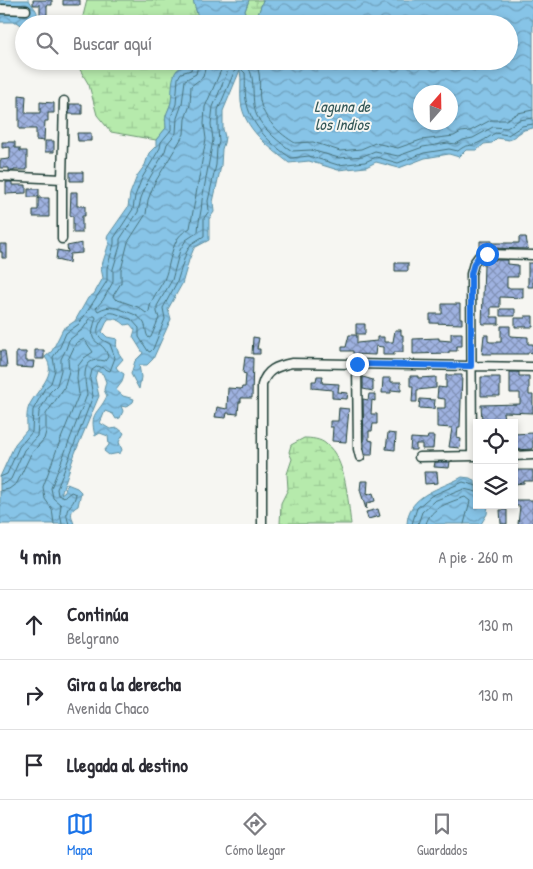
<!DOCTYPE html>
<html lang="es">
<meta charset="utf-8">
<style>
body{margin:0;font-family:"Patrick Hand",sans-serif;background:#f2f2f3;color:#2b2b33}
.controls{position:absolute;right:15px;bottom:15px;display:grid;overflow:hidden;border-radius:0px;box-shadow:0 2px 8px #0003}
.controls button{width:45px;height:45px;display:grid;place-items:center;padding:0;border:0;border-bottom:1px solid #e1e1e2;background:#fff;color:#2b2b33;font:25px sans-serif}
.compass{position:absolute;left:413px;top:85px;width:45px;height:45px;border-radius:50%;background:#fff;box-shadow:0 2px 8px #0003;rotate:20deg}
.stop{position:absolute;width:15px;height:15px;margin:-11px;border:4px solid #1a73e8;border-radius:50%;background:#fff}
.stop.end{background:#1a73e8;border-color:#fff;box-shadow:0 1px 5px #0008}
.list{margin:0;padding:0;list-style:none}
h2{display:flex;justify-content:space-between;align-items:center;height:65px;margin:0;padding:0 20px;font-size:21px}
h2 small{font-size:16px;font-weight:400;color:#7c7c81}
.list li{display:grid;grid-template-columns:32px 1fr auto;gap:15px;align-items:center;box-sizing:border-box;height:70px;padding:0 20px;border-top:1px solid #e1e1e2}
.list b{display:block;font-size:19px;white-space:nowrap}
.list p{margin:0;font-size:16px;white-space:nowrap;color:#7c7c81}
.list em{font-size:16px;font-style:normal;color:#7c7c81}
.icon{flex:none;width:28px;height:28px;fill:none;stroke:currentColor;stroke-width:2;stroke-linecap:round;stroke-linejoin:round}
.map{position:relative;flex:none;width:533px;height:524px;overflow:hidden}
.search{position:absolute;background:#fff;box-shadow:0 2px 8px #0003;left:15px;right:15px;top:15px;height:55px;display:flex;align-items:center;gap:12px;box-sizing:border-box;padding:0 18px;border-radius:28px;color:#7c7c81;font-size:19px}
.sheet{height:275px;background:#fff}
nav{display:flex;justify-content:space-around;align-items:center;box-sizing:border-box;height:70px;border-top:1px solid #e1e1e2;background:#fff;font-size:14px;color:#7c7c81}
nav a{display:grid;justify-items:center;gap:2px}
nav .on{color:#1a73e8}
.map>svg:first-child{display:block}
.wetland{fill:url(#wetland-marsh);stroke:#6a9470}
.water{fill:url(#water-waves);stroke:#5d8e9f;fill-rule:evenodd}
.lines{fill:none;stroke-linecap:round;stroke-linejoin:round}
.shore{stroke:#49737c;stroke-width:1}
.building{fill:url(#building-cross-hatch);stroke:#1f3d34}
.minor-casing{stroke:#1f3d34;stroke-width:11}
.minor{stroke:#f6f6f2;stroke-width:8}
.route{stroke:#1a73e8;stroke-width:6}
.labels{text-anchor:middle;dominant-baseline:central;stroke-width:4;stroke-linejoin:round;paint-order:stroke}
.water-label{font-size:16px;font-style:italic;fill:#345858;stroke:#f6f6f2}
</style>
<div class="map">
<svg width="533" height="524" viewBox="0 0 533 524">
<defs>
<pattern id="wetland-marsh" width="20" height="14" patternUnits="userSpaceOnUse" patternTransform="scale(1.25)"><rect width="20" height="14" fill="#b6eaac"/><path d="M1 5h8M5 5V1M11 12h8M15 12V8" fill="none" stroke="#9cca95"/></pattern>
<pattern id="water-waves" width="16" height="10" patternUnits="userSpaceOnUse" patternTransform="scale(1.25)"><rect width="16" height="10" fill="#87c4e7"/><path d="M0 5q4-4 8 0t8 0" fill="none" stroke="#6ea0bc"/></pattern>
<pattern id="building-cross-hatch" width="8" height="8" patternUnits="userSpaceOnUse" patternTransform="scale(1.25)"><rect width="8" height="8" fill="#9fb2e0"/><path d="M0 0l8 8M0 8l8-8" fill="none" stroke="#8192b6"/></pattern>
</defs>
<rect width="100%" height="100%" fill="#f6f6f2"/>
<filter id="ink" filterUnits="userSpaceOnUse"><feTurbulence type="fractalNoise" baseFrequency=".02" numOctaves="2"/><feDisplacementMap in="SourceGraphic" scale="10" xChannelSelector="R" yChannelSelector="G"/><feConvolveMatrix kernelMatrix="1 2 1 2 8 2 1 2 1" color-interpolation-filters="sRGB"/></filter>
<g filter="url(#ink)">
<path class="wetland" d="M87 0H193L198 17 197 24H81Z
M249 0H263L255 24H240Z
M75 61H188L187 67 174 77 171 103 166 116V128L156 140 111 132 97 115 89 85Z
M304 438C311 438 321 439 326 444 346 458 348 502 351 524H280L281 503 288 489 287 474 292 459 289 452 291 445Z"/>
<path class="water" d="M0 0H29C35 11 41 11 35 24H24V27L17 22H0Z
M193 0H249L240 24H197L198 17Z
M263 0H533V128L524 130 509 140 497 138 492 143 484 144 477 150H466L459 157 449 154 425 158 399 168 376 162 366 167 338 170 309 161 289 163C269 147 244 129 241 102 240 92 242 80 240 70L223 111V129L225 137 224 143 222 149 221 166 213 202 214 212 209 219V240L194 248 189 260 182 284 168 309 171 319 153 359 147 365H139L141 377 139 389 131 374 135 361 143 353 133 337 135 330 130 324 125 325C120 320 115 318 108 319L102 332 107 337 117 339C115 347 118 353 123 359L116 367 118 370 124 374 122 382 116 390 123 396 134 399 133 402 126 407 121 406 123 411 120 418 116 419 113 414 105 411 100 423 110 429 118 428 124 433 119 442 122 450 120 453 109 455 104 451 109 445 108 436 100 433 95 436C89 411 98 415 107 396L104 390 106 382 103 374 97 371 95 378 99 396 75 453 61 494 65 491 67 484 77 488 81 492 78 506C69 511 71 515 74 524H0V477L15 444 27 430C27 422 26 413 29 406 36 390 59 374 45 357L52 351 63 329 75 321 88 298 94 294 103 278 101 268 109 243 107 237 128 207 130 194 137 176 145 165 149 153 156 146V140L166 128C166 125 165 120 166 116 167 111 170 107 171 102 173 90 169 65 187 67L188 61H509V24H255ZM420 92H450V122H420Z
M462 477 470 478 475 481 477 505H488L487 514 481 524H407C408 494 441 489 462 477Z"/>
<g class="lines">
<path class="shore" d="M199 61 196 74 185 80 182 104 177 118 176 133 167 144 165 151 148 181 141 198 138 212 120 239V246L113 269V282L103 300 96 308 98 311C110 304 117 308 128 312 136 315 139 316 144 323 147 329 145 334 149 338L151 337 159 318 157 312V306L172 280 180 250 186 240 198 232C198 221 202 211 202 200L213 140 211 124 213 107 229 68 235 63H242C259 69 249 100 257 116 264 130 280 143 292 151L311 150 339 158 363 156 375 151 398 156 423 147 448 143 456 144 463 140 473 138 493 127 507 128 519 120 533 118
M207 61 203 77 191 86 190 105 185 119 184 134 154 184 148 200 146 214 128 242 121 270V283L113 296 115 299 138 307 146 313 149 312C150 300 158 291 164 280 170 266 170 251 178 238 181 233 186 231 190 228L206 139 204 124 205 107 225 61
M254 61C263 73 258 87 260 100 263 119 280 134 295 143L313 142 340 151 361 149 375 143 398 148 421 140 454 136 461 132 470 131 491 120H506L518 113 533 110
M0 477 7 474 19 447 32 432 33 410 45 388 51 383 55 370 53 357 60 347 66 333 79 324 107 281V268L114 244V238L133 209 135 196 142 178 160 148 161 142 171 130V117L176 104 178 78 181 73 191 70 193 61
M0 484 6 483 11 479 24 450 37 436 39 412 50 392 57 385 61 370V359L66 349 69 340 83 329 92 316H95L96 318C85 350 103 336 108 357L105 361C79 355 85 380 87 395L51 488 53 498 61 505 60 513 62 524
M0 491 9 489 17 483 31 454 44 439 46 432V414L64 388 69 371 68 360 76 343 84 339 93 352 84 358 78 366 77 379 79 394 58 446 43 487 45 499 52 509 54 524
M69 524C62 504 73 510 76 494L71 492 66 496 62 497 58 495 57 489 93 396 90 379 92 370 98 366 110 371 115 358 110 344C106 342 100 339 98 334 96 328 103 315 108 313 117 311 123 319 131 319L139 328V337L148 351 150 352 153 349 165 319 163 308 177 282 186 253 191 244 204 236V218L209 211 208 201 216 165 217 148 219 142 218 129V110L235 70 241 69 245 73C246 83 244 95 247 104 252 127 272 145 291 158L309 156 338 165 365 162 376 157 398 163 424 153 449 149 458 151C464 146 466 146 473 145 478 144 491 136 495 133L508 135 522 126 533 124
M412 524 417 508 431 496 463 482 477 486
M418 524 422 512 434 501 464 489 477 492
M426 524C430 508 450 502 465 497L470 501 464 524"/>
</g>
<path class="building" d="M33 0H52V5H47V24H40V5H33Z
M63 0H80V5H63Z
M19 95 26 96 25 113H40V102L54 103V113H48V121H45L44 141 36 140V129H19Z
M70 104H82V114H69Z
M77 133H91V141H78Z
M45 141H54V152H45Z
M2 142H15V148H20V151H27V170H14V171H9V168H0V160L9 159 10 158V147L2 148Z
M70 172H83V181H70Z
M6 182H12V185H26V193L6 194Z
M28 189H39V197H28Z
M71 192H77V206H85V216H82V233H73V216H70Z
M38 198H49V217H33V210H38Z
M519 237H526L528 249 487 248 480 250V241H492V243H519Z
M82 243V253L70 254 69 263 56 260 57 250 68 252 67 246Z
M0 244H7V258H2V252H0Z
M492 260H507V264L518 265V277H507V288H523V298L500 297V307H491V317H499V324H482L484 265H482V261Z
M395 263H408V271H395Z
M528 263H533V287H528Z
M442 304H460V318H462V324L430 323V314H442Z
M500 309H515V316H500Z
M525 316H533V327H515V318H525Z
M356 324H365V334H356Z
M501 326H510V336L528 337V344H533V353L528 352V354H482L484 335H488V341L490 342H501Z
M395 330H401V335H403V352H394V355H383V347L376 346 375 355 353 354V351H342V347H346L349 335H357V343L377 341V337H384V342H393Z
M451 333H462V346H457V351H449V353L413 354V339L439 338V340L451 341Z
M253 337 259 338 257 349H260V354H252Z
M35 350H44V359H35Z
M0 351H5L7 367H0Z
M16 352H26V361H34L33 368 16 367Z
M245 357 253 358 252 398H241V402H239L238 414 227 413 226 418 215 417 217 407 227 409 228 388 241 389 242 387H245L246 374 243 373Z
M510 372H519V376H529V395H533V413L503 412 504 421H482L481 405 520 404V393H510Z
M446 375H462L460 427H458L457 438 461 439 460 448 449 447 452 428 437 427V408H445V399L437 398 438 387 446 388Z
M317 376H323L322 383 339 384 338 392 348 393 347 399 332 398V390L312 388V381H316Z
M410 376H418V378L436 377V388L417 390V402H412L413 386H410Z
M363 377 373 380V391L363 389Z
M481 377H500V396H481Z
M383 378H391V382H401V391L391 390V393H382Z
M369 394H375V401L372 400 371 414H377V424H373L372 431H369V440L373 441 372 455H365L364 448 363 399 368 400Z
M420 399 435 400 434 409 419 408Z
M339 408 349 409 346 442 332 441 333 427H330V421H338Z
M388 433 396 434 395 450 386 449Z
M533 433V449L514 450V434Z
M428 436H434L433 449H422V444H416V450H410L411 438 427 439Z
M435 462H450L449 468 434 467Z
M514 470H533V481H524V483L514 484Z
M424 472H437L438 483 425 484Z
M361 481H368L367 495 373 493 375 501 367 503 366 509 360 490Z
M514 500H533V524H518L520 506H514Z
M378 509 380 516 368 519 366 512Z
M500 510H507V524H501Z"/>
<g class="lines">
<g class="minor-casing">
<path id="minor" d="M0 9 26 10
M0 176 62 179
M62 239V179L64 101
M357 364 358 449 360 457
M472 456 471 274 474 263 479 256 487 254 533 255
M514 456 533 455
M419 457 475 456
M262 524V385C266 370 277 366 292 363L533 367"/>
</g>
<use href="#minor" class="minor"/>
</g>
</g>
<g class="lines" filter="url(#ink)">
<path class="route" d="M357 364 471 366V274L474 263 479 256 487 254"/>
</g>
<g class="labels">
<g class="water-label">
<text x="342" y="106">Laguna de<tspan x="342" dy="18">los Indios</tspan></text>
</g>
</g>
</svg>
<div class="controls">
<button><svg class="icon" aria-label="locate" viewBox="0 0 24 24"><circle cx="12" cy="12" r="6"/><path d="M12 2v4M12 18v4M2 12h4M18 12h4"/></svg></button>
<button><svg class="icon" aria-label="layers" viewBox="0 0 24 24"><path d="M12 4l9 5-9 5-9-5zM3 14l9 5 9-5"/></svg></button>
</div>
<svg class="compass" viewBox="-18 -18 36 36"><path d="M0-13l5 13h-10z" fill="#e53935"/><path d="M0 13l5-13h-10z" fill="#7c7c81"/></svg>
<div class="stop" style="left:487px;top:254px"></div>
<div class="stop end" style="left:357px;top:364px"></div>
<div class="search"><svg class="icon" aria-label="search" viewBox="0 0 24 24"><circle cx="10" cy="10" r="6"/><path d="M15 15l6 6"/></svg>Buscar aquí</div>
</div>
<section class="sheet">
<h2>4 min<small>A pie · 260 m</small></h2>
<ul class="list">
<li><svg class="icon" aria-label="ahead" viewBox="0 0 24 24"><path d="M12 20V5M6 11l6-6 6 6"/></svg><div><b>Continúa</b><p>Belgrano</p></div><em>130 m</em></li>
<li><svg class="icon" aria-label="right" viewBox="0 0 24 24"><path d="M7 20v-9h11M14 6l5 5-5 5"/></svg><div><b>Gira a la derecha</b><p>Avenida Chaco</p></div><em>130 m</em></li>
<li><svg class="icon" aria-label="arrive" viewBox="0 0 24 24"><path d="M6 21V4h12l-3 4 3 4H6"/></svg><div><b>Llegada al destino</b></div></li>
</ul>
</section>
<nav>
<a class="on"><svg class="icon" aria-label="map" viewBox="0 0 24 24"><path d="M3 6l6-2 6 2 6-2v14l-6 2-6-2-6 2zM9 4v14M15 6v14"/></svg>Mapa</a>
<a><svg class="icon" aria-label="directions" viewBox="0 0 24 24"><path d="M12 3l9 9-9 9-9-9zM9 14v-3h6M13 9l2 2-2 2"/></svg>Cómo llegar</a>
<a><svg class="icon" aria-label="saved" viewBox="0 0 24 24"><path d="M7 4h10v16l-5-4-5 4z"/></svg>Guardados</a>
</nav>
